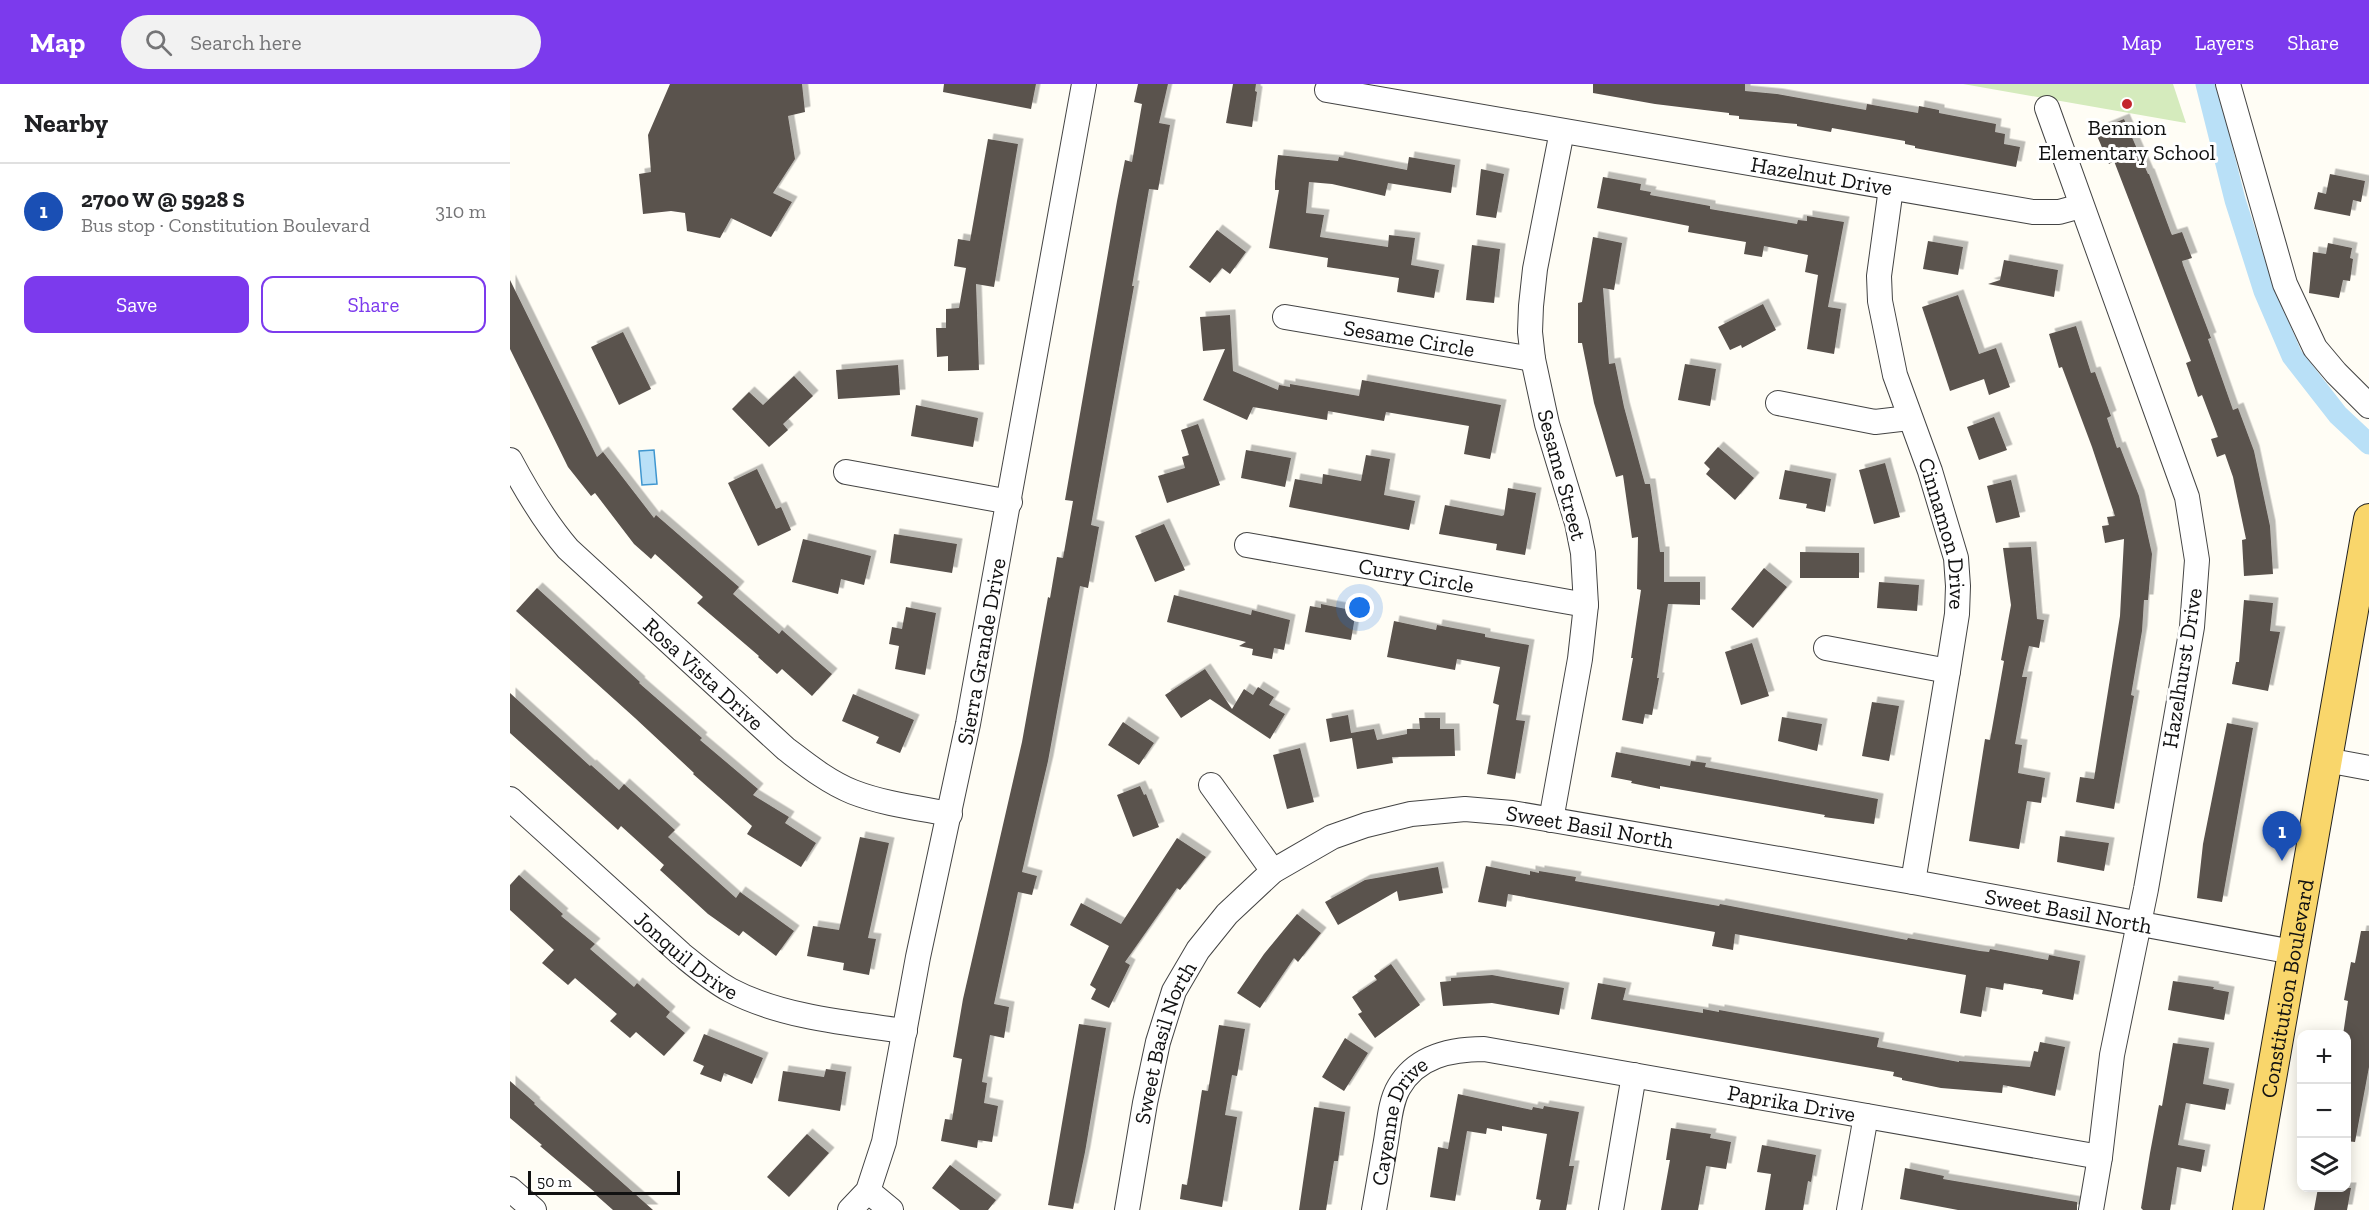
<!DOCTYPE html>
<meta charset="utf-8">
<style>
body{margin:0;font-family:"Zilla Slab",serif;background:#f2f2f2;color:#202124}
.controls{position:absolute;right:18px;bottom:18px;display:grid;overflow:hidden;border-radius:12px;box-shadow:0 3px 15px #0003}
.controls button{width:54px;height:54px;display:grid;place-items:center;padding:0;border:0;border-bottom:2px solid #e0e0e0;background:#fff;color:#202124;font:30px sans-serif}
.scale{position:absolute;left:18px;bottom:15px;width:152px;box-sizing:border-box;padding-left:6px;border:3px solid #111;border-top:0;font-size:16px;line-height:21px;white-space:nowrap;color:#111;-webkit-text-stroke:4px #fff;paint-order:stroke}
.you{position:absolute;left:850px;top:524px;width:21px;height:21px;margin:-15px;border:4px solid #fff;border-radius:50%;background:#1a73e8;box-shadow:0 0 0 9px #1a73e833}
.badge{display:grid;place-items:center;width:39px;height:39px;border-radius:50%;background:#7c3aed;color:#fff;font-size:20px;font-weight:700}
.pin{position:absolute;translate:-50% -50px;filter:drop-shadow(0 2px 3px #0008)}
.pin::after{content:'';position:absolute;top:32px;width:21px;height:18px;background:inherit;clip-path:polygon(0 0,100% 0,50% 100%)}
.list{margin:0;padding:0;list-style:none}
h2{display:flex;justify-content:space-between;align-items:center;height:78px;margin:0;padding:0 24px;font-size:26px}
h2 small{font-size:20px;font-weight:400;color:#757577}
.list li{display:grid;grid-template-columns:39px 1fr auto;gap:18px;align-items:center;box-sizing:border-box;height:96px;padding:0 24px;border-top:2px solid #e0e0e0}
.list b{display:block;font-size:22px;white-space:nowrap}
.list p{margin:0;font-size:20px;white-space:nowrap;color:#757577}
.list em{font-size:20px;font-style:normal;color:#757577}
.actions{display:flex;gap:12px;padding:18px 24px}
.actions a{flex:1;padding:14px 0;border:2px solid #7c3aed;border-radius:12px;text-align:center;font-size:21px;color:#7c3aed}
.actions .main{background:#7c3aed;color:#fff}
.icon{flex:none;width:33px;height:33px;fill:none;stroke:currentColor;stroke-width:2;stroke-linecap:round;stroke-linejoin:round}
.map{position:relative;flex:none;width:1859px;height:1126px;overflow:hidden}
header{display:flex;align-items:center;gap:36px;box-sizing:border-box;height:84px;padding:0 30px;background:#7c3aed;color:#fff}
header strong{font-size:28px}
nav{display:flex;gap:33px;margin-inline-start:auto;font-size:21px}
.search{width:420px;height:54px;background:#f2f2f2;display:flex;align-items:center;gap:15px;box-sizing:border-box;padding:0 21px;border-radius:33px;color:#757577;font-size:22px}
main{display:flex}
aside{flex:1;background:#fff}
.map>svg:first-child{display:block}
.green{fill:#d5ebbd}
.water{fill:#b9e0f7;stroke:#3f96cf;stroke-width:1.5}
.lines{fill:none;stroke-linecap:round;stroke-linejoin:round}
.canal{stroke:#b9e0f7;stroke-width:21}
.building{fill:#5a524d;filter:url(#shadow)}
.minor-casing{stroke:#444;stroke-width:26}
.major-casing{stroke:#222;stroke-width:32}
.minor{stroke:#fff;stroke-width:24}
.major{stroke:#f9d66b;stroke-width:30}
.poi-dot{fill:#c4262e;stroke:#fff;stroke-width:2}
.labels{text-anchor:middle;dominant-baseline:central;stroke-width:6;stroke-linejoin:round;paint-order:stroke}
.poi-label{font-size:22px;fill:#111;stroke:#fff}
.street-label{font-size:22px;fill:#111;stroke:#fff}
</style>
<header>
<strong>Map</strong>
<div class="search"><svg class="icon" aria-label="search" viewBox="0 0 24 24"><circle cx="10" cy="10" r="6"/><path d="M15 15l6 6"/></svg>Search here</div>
<nav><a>Map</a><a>Layers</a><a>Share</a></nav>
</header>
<main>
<aside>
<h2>Nearby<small></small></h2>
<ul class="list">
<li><span class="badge" style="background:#1a4fb4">1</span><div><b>2700 W @ 5928 S</b><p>Bus stop · Constitution Boulevard</p></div><em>310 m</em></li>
</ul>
<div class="actions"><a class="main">Save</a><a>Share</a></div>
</aside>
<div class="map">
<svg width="1859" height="1126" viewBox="0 0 1859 1126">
<defs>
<filter id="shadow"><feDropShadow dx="5.5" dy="-5.5" stdDeviation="0" flood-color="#0004"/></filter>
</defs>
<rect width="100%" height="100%" fill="#fffdf5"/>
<path class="green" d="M1453 0H1663L1676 39Z"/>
<path class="water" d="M144 366 147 400 132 401 129 367Z"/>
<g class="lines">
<path class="canal" d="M1696 0 1725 116 1754 207 1782 272 1828 331 1859 360"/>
</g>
<path class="building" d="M160 0H292L295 28 278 32 285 75 263 109 282 118 261 153 221 134 210 154 177 147 175 129 161 127 133 130 129 90 141 88 138 51Z
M434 0H526L521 25 433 8Z
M628 0H658L649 39 660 41 648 106 639 105 622 202H624L581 441 589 443 578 504 570 502 538 677 512 788 527 792 522 811 508 808 484 920 499 923 494 954 480 951 472 998 477 999 474 1019 488 1022 482 1058 468 1056 467 1064 431 1057 435 1035 442 1036 452 975 443 973 453 915 512 658 538 513 540 514 547 473 553 474 563 417 555 416 607 117 615 76 622 78 632 20 624 18Z
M723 0H746L745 7 747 8 742 43 716 39Z
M1083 0H1235V7L1267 10 1356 26 1357 20 1408 29 1409 22 1429 26V29L1486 40 1485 48 1495 50 1494 60 1510 63 1506 83 1405 64V62L1395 60V57L1322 44 1321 48 1287 42V40L1229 35V32L1219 31V29L1145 20 1083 9Z
M1614 35 1638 90H1639L1661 149 1662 151 1672 148 1682 174 1672 177 1673 181 1701 254 1698 255 1723 326 1728 324 1744 367 1760 442 1763 490 1734 492 1732 456 1736 455 1723 393 1715 370 1707 373 1701 355 1708 353 1692 311 1688 313 1676 279 1681 277 1604 77 1599 80 1585 47Z
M478 55 508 60 484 203 466 200 469 286 438 287V272L427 273 426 244H436V225L449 224 456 184 444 182 448 155 460 157Z
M768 71 828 77 829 73 897 86 899 73 945 81 941 109 878 99 875 112 822 100 799 98 796 129 814 131 810 153 878 163 879 151 905 154 901 181 929 186 924 214 887 208 889 194 817 183 818 174 759 164 769 106H765V97Z
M971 85 994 90 986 134 966 131Z
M1820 90 1855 97 1851 118 1843 116 1840 132 1804 125 1808 108 1816 110Z
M1093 93 1131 100 1130 106 1141 108 1140 111 1200 122V125L1287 140 1288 136 1297 137V132L1334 138 1318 223 1331 225 1324 270 1297 265 1308 191 1295 188 1298 171 1254 162 1252 173 1234 170 1236 158 1178 148 1179 142 1087 124Z
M707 146 736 168 720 190 712 184 700 199 679 183Z
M1083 153 1112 159 1104 206 1093 204 1099 280 1105 279 1114 323 1135 400H1140L1150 468H1154V498H1190V521L1158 520 1147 594H1149L1142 631 1135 630 1133 640 1112 636 1123 574H1121L1131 506 1127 505 1128 453 1122 454 1113 391 1106 393 1084 319 1072 259H1068V219L1072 218Z
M1418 157 1453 163 1448 191 1413 185Z
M1818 159 1842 164 1840 174 1843 175 1840 197 1833 196 1829 214 1799 209 1803 168 1816 170Z
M962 161 990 165 984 219 956 216Z
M1494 176 1548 186 1544 213 1478 200 1490 196Z
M0 196 87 373 93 368 144 434 146 431 229 503 223 510 269 550 272 546 322 590 302 612 272 585 267 590 248 573 249 572 187 519 193 513 145 470 141 475 124 460 85 409 81 412 58 383 0 265Z
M1448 211 1469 270 1486 264 1500 303 1479 311 1474 295 1440 307 1412 223Z
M1253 220 1266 246 1232 264 1231 261 1220 266 1208 243Z
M720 231 723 287 768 306 769 301 780 303V300L849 312 852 296 991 321 980 375 954 370 959 342 876 328 874 337 818 327 817 336 743 323 737 336 693 316 715 265 693 267 690 233Z
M1566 242 1581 289 1585 288 1601 332 1597 334 1607 364 1610 363 1629 412 1642 470 1638 516H1634L1632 547 1621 611 1624 612 1604 725 1566 718 1570 693 1584 695 1610 532 1614 455 1595 459 1592 442 1599 441 1597 433 1605 432 1582 363 1552 283 1549 284 1539 250Z
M113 248 141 305 109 321 81 263Z
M1175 280 1206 285 1200 322 1168 316Z
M388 281 390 311 328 315 326 286Z
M284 292 303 312 273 340 278 346 259 363 222 325 239 308 253 321Z
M406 321 468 334 463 363 401 352Z
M1484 333 1497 366 1469 376 1457 343Z
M688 340 710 401 657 419 648 392 675 384 672 373 679 371 671 346Z
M1208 363 1244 394 1225 416 1196 390 1200 385 1194 379Z
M736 366 781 374 775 403 731 394Z
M856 371 880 375 874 411 905 417 899 446 779 423 785 395 812 400 813 390 851 397Z
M1375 379 1390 433 1364 440 1349 386Z
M247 385 266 425 271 423 281 446 248 462 218 399Z
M1275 386 1321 395 1315 428 1296 424 1297 420 1269 415Z
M1501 396 1510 433 1486 439 1477 402Z
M998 404 1026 409 1015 471 986 466 987 460 929 450 935 421 992 432 994 431Z
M654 440 675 486 645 498 625 452Z
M384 450 447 460 442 489 380 479Z
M293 455 361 472 354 501 331 495 328 510 282 498Z
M1521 463 1527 535 1534 536 1529 564 1519 562 1512 593H1517L1505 660 1512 661 1508 689 1535 694 1531 719 1517 717 1509 765 1459 757 1475 655 1480 656 1494 577 1491 576 1501 521 1493 464Z
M1290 468 1349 469V494H1290Z
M1254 484 1277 503 1243 544 1221 525Z
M1369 498 1409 501 1407 527 1367 524Z
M27 504 130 598 129 599 192 654 190 656 248 705 243 711 279 733 275 739 306 759 291 783 237 750 242 742 183 690 184 689 125 634 6 527Z
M664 511 741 531 742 526 780 536 774 566 764 564 762 575 742 571 743 565 729 562 736 558 657 538Z
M1734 516 1763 519 1760 547 1770 548 1758 607 1722 600 1726 578H1729Z
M811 520 846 527 841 556 795 548 800 522 811 524Z
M396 523 426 529 415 591 385 585 389 562 379 560 382 543 392 545Z
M884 537 926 546 927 541 975 550V553L1019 561 1006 636 1015 637 1005 695 977 690 989 621 983 619 990 583 947 575 945 586 877 573Z
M1242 559 1259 612 1231 621 1215 568Z
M695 585 722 625 734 605 743 611 748 603 764 613 759 621 775 630 760 655 700 615 671 634 655 611Z
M0 609 80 682 81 681 109 706 114 700 165 746 158 753 226 814 230 808 284 847 266 872 233 847 229 852 198 830 150 786 154 781 111 742 108 746 0 649Z
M343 610 404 636 390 669 366 659 369 653 332 637Z
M1362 618 1389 622 1379 677 1352 672Z
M838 631 841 649 864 645 867 656 897 650V645H910L909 634H930V645H944L945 672 882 673 883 679 847 685 842 654 820 658 816 635Z
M1272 633 1312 640 1307 667 1268 657Z
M613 638 644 659 629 681 598 661Z
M1717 639 1743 644 1712 818 1687 814 1693 760Z
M790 664 804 718 777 725 763 671Z
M1106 668 1180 682 1181 677 1196 679 1195 683 1368 715 1364 740 1314 733 1315 731 1150 702V705L1121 699 1122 697 1101 693Z
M630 702 634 711 636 710 649 743 623 753 607 711Z
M1550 752 1599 759 1594 787 1547 778Z
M350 753 379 759 358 854 366 855 359 891 333 886 334 879 297 872 303 842 329 846Z
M667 754 696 773 670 806 667 804 615 878 620 881 599 924 581 915 586 905 580 901 599 862 560 841 571 819 611 840Z
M976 782 1020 791V787L1029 789V787L1066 793 1065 797 1209 822 1210 820 1397 856 1398 854 1470 867 1479 868 1480 865 1538 876 1539 871 1570 877 1563 916 1532 910 1533 906 1494 899 1493 906 1476 903 1471 933 1450 929 1456 891 1225 850 1223 866 1202 862 1205 848 998 810 996 823 968 818Z
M928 783 933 809 889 817 887 807 828 841 815 818 855 796Z
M9 791 53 830 51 832 85 860 80 865 124 903 127 899 160 928 156 933 175 949 154 972 126 948 120 954 100 937 107 930 65 894 58 901 32 879 44 866 0 826V801Z
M787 830 811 849 788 878 784 874 750 924 727 909 754 870Z
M1851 847H1859V983L1845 1058 1836 1057V951H1833L1838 917 1834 916 1841 878 1845 879Z
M881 880 910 921 865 954 848 930 852 928 842 913 867 896 864 892Z
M982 891 1054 904 1049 931 982 919 933 922 930 898 941 897V894Z
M1663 897 1704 903 1703 905 1719 908 1714 936 1658 926Z
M1088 899 1116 904 1113 916 1193 929V925L1209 928V926L1369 954 1367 963 1449 978V977L1520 983 1524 967 1528 968 1530 958 1555 963 1545 1012 1493 1001 1492 1009 1431 1004 1392 996V994L1383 992 1384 988 1081 935Z
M569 940 596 944 575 1068 563 1125 538 1121Z
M709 941 735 945 727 992 722 991 715 1031 727 1033 712 1123 670 1115 672 1100 677 1101 692 1006 698 1007Z
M194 950 253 974 242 1000 214 989 211 998 190 990 194 982 183 977Z
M835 954 858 969 834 1007 812 993Z
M1663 959 1699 964 1693 1000 1719 1005 1715 1026 1676 1019 1668 1061 1695 1066 1691 1088 1667 1083 1660 1126H1633L1631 1124 1640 1069 1649 1021 1652 1022Z
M316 985 336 988 330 1027 268 1017 273 987 314 993Z
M0 997 25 1019 24 1020 143 1126H103L86 1111 87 1110 30 1062 32 1061 0 1034Z
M948 1010 1022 1026 1023 1023 1033 1025 1034 1022 1069 1028 1059 1082H1064L1056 1126H1029L1031 1116 1026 1115 1037 1050 992 1042V1047L977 1044 976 1050 957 1047 945 1117 920 1113 928 1063 938 1065Z
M804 1023 835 1028 828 1077H824L816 1126H789Z
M1161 1044 1201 1050 1200 1054 1221 1058 1216 1085 1196 1082 1188 1126H1151L1160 1076H1156Z
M297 1050 319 1069 279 1113 257 1093Z
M1252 1061 1306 1071 1301 1098 1298 1097 1293 1126H1255L1261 1090 1247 1088Z
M440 1081 486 1116 478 1126H450L422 1104Z
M1395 1084 1434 1092 1433 1095 1567 1118V1126H1448L1390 1115Z
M1808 1104H1841L1837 1126H1804Z"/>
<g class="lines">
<g class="minor-casing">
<g id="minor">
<path d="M1718 0 1775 200 1805 264 1826 289 1859 322"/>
<path id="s1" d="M817 6 1523 128H1549L1571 122"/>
<path d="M1537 24 1677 413 1687 476 1682 543 1636 805 1602 971 1590 1073 1581 1126"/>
<path id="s2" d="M1381 104 1369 192 1370 217 1385 291 1420 387 1446 474 1448 502 1447 530 1438 587 1403 798"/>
<path id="s3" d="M775 233 1023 275"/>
<path d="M1268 319 1365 338 1399 334"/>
<path id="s4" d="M0 376C17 408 34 437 58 465L276 665C297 681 318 698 343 708 374 720 408 724 440 730"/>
<path d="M336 388 500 418"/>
<path id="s5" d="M737 461 1076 521"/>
<path d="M1316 564 1438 587"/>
<path d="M1816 676 1859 684"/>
<path d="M701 701 763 787"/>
<path id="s6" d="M0 715 171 870C187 883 202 896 220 906 271 933 338 939 395 947"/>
<path d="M1041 736 1070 575 1076 521 1073 469 1067 439 1037 340 1023 275 1020 248 1021 222 1025 185 1052 47"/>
<path d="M0 1105 24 1126"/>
<path d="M358 1107 381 1126"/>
<path id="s7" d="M340 1126 358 1107 374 1058 408 873 458 640 574 0"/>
<path id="s8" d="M617 1126 635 1019 648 958 664 907 688 866 717 830 763 787 822 753 856 741 901 730 955 725 1002 729 1403 798 1783 868"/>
<path id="s9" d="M864 1126C868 1103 872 1080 876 1057 879 1040 880 1018 889 1003 907 972 941 965 974 965L1590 1073"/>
<path d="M1101 1126 1124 991"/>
<path d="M1339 1126 1356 1032"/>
</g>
</g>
<g class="major-casing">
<g id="major">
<path id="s10" d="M1738 1126 1859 435"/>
</g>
</g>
<use href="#minor" class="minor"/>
<use href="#major" class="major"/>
</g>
<circle class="poi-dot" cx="1617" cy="20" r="6"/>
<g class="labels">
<g class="poi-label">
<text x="1617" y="43">Bennion<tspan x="1617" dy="25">Elementary School</tspan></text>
</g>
<g class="street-label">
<text stroke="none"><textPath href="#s1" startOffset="502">Hazelnut Drive</textPath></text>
<text stroke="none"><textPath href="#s3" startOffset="126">Sesame Circle</textPath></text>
<text transform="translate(1052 391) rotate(75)">Sesame Street</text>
<text stroke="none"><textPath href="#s2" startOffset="356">Cinnamon Drive</textPath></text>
<text stroke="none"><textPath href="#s5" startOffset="172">Curry Circle</textPath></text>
<text stroke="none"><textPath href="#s7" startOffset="578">Sierra Grande Drive</textPath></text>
<text transform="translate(1672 584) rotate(-81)">Hazelhurst Drive</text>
<text stroke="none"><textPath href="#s4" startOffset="291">Rosa Vista Drive</textPath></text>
<text stroke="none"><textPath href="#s8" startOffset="712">Sweet Basil North</textPath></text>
<text stroke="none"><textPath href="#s8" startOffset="1198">Sweet Basil North</textPath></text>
<text stroke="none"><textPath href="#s6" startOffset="236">Jonquil Drive</textPath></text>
<text stroke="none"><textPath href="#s10" startOffset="225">Constitution Boulevard</textPath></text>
<text stroke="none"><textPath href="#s8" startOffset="172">Sweet Basil North</textPath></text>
<text stroke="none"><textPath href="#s9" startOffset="536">Paprika Drive</textPath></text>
<text stroke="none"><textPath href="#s9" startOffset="94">Cayenne Drive</textPath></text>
</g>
</g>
</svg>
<div class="controls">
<button>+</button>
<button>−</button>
<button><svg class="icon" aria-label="layers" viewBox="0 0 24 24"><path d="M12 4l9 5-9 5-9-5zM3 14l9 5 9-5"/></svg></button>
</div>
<div class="scale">50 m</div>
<div class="you"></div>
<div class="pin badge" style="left:1772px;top:777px;background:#1a4fb4">1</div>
</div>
</main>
